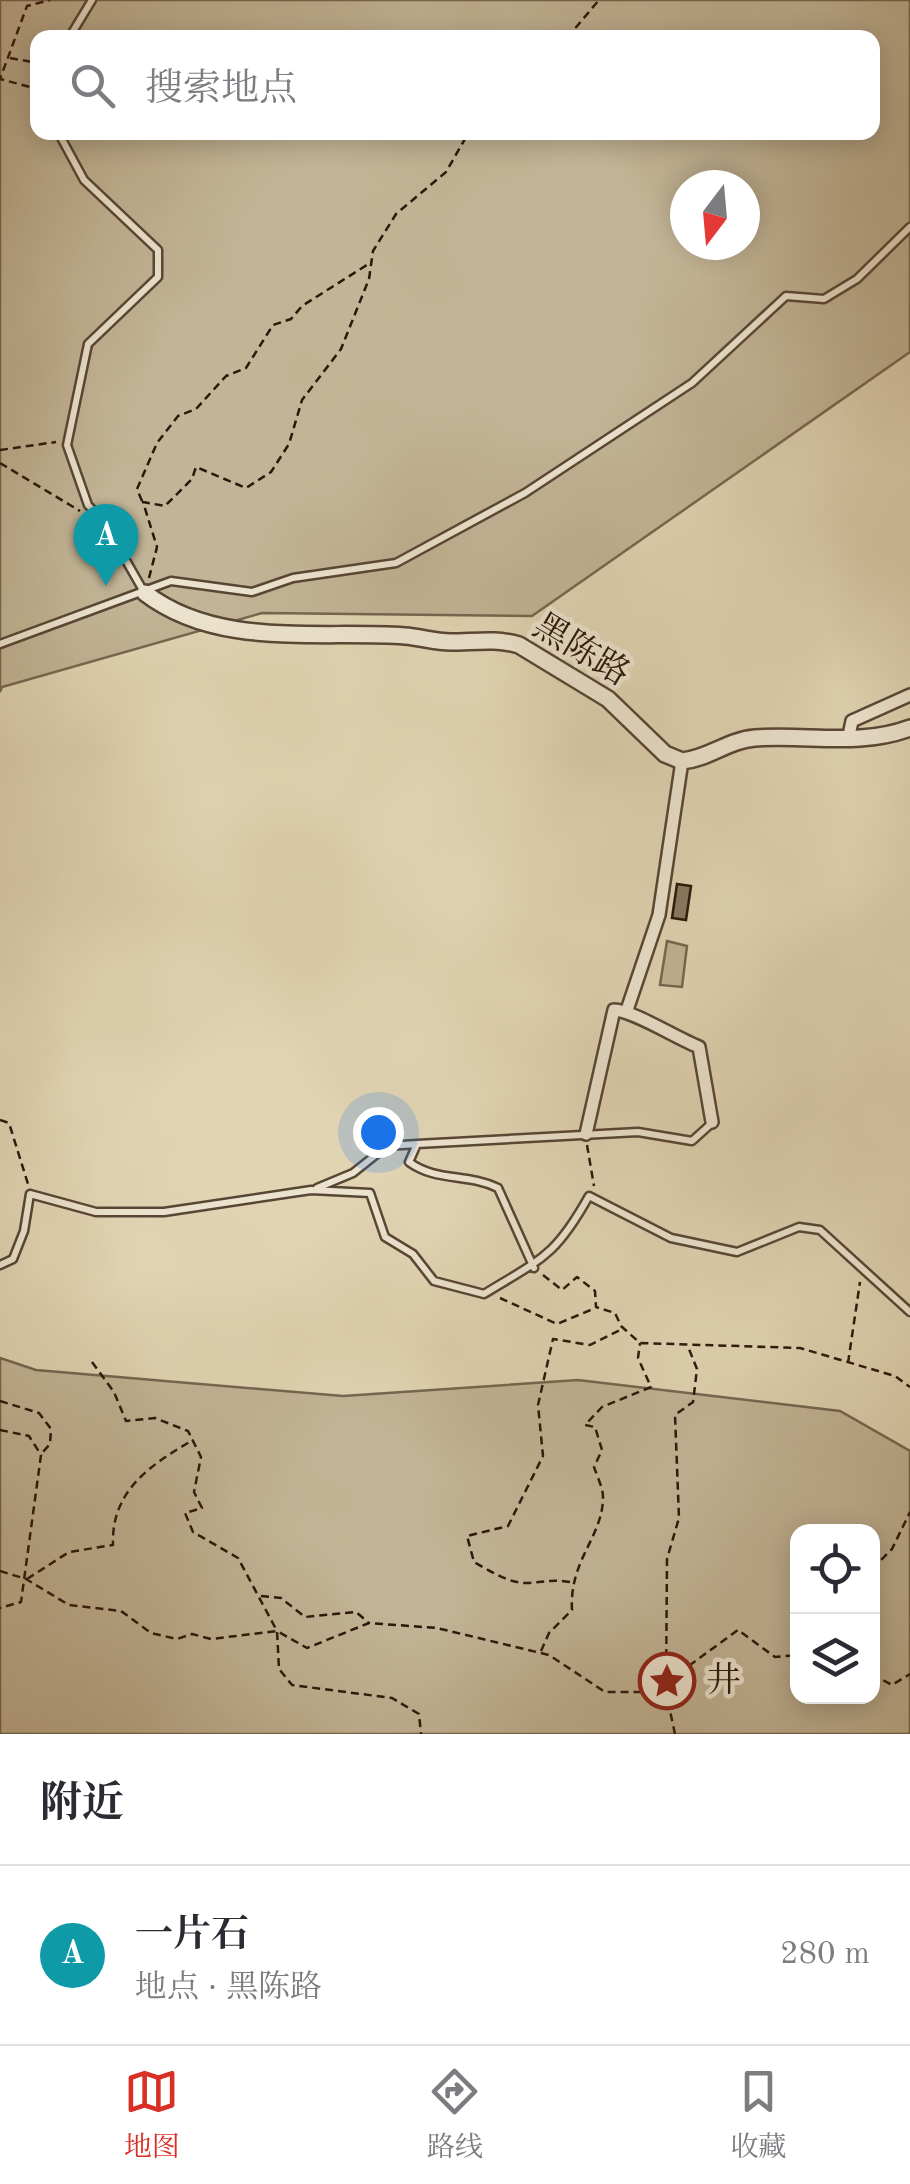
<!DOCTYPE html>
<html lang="zh">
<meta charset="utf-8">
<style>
body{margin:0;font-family:"Old Standard TT","Noto Serif SC",serif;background:#f2f2f3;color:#2b2b33}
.controls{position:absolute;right:30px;bottom:30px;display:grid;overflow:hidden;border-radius:20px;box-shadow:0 5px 25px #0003}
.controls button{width:90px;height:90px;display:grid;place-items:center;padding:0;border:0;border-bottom:2px solid #e1e1e2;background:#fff;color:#2b2b33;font:50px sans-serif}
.compass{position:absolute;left:670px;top:170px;width:90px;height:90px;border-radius:50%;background:#fff;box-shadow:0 5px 25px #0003;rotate:196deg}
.you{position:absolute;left:378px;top:1132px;width:35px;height:35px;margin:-25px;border:8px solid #fff;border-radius:50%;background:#1a73e8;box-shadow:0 0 0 15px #1a73e833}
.badge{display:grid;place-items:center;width:65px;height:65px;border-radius:50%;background:#d93025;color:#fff;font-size:32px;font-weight:700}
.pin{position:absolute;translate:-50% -82px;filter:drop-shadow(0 2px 5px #0008)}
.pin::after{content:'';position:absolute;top:52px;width:35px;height:30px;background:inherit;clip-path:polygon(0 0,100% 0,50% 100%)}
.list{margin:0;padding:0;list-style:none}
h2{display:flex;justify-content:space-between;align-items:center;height:130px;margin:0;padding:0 40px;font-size:42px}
h2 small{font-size:32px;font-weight:400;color:#7c7c81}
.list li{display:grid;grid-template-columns:65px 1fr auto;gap:30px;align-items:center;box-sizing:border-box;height:180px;padding:0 40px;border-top:2px solid #e1e1e2}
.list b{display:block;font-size:38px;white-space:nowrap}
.list p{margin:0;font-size:32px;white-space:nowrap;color:#7c7c81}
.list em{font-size:32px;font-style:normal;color:#7c7c81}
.icon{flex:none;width:55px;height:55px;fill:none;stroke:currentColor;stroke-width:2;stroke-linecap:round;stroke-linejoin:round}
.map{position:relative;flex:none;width:910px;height:1734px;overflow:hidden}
.search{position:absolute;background:#fff;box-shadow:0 5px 25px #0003;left:30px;right:30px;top:30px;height:110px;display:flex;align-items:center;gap:25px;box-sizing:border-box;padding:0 35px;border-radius:20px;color:#7c7c81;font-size:38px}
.sheet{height:310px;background:#fff}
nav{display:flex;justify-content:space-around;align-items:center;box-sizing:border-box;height:140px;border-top:2px solid #e1e1e2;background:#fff;font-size:28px;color:#7c7c81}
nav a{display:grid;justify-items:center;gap:5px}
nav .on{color:#d93025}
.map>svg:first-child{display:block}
.green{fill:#c2b496;stroke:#766650;stroke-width:2.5;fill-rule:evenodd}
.building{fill:#8a7962;stroke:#2b170b;stroke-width:2.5}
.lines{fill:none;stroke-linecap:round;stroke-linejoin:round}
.service-casing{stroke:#584635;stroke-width:11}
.minor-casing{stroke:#584635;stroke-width:16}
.tertiary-casing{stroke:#584635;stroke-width:20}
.path{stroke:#2b170b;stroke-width:2.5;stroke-dasharray:8 5;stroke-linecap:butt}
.service{stroke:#ece3ce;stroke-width:6}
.minor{stroke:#ece3ce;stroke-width:11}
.tertiary{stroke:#ece3ce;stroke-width:15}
.labels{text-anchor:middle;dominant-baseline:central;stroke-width:9;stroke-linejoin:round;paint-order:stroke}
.street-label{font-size:35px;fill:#2b170b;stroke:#ece3ce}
.poi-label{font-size:35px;fill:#2b170b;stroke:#ece3ce;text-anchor:start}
</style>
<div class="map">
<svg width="910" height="1734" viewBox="0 0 910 1734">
<rect width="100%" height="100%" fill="#e1d4b3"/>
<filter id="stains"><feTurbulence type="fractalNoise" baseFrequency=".002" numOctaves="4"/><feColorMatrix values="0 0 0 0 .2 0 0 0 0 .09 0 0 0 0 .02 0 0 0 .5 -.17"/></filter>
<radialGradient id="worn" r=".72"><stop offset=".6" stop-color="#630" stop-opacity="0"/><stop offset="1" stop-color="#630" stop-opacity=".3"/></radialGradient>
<path class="green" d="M0 0H910V352L532 616 262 613 2 687 0 692ZM38 38H872V132H38ZM685 185H745V245H685Z
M667 941 687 946 682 987 660 985Z
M0 1358 36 1370 343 1396 578 1380 840 1411 910 1451V1734H0ZM798 1532H872V1696H798Z"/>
<path class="building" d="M677 884 691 886 686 920 672 918Z"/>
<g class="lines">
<g class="service-casing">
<path id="service" d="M69 38 92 0
M58 132 84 180 158 250V277L88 344 67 445 88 505 104 522 144 592
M0 644 171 581 252 592 293 578 396 563 525 493 692 383 786 296 824 299 857 279 910 227
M317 1188 353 1173 387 1146 417 1144
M0 1265 13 1259 24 1231 30 1194 96 1212H164L311 1190 370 1193 385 1237 413 1254 434 1281 484 1294C541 1259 555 1257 589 1196L671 1238 737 1252 799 1227 820 1230 910 1312
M534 1268 498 1188C467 1173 436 1182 409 1162L417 1144 638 1132 692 1141 712 1123"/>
</g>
<g class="minor-casing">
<path id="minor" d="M848 740 852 721 910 695
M627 1010 659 915 682 761
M586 1134 614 1010C632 1010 676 1038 699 1047L712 1122"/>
</g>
<g class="tertiary-casing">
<path id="tertiary" d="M145 593C218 649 319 630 405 636 420 637 435 642 451 642 474 642 496 638 519 645L608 699 665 754 682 761C708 759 728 740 755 738 808 734 859 747 910 728"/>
</g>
<path class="path" d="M567 38 599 0
M10 58 38 63
M38 95 34 88 0 79 27 6 50 0
M0 450 56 442
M0 463 80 511
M142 501 137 489 157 443 178 416 196 409 226 376 246 368 273 325 291 319 302 306 370 263
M149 578 157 547 143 502 165 506 192 479 196 467 246 488 271 472 289 444 302 400 341 349 369 279 373 251 396 214 446 172 469 132
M0 1120 9 1123 28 1184
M587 1145 594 1186
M543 1275 562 1290 577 1277 595 1291 596 1307 615 1313 621 1326 640 1343 800 1348 895 1376 910 1387
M500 1298 557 1324 593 1309
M92 1362 114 1392 126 1421 155 1418 188 1431 201 1457 194 1492 202 1508 185 1513 193 1532 238 1558 277 1631 279 1669 292 1685 392 1698 419 1714 421 1734
M848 1363 860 1282
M0 1401 39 1413 51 1429 50 1444 42 1453
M0 1430 29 1436 41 1455 21 1602 0 1608
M872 1569 892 1549 910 1512
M0 1571 26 1579 69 1605 121 1611 151 1633 177 1639 192 1634 211 1639 277 1631 307 1648 369 1623 437 1628 549 1655 605 1692H666
M27 1579 69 1552 113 1545C111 1491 150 1465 193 1440
M570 1582C554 1579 544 1582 528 1583 510 1584 490 1571 474 1562L467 1536 508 1526 543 1456 538 1405 553 1339 590 1345 624 1328
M261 1596 281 1598 305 1617 356 1612 368 1622
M541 1651 549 1633 572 1610C569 1560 603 1537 603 1497 603 1488 597 1476 594 1467L602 1450 595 1427 585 1425 602 1407 651 1387 638 1358 640 1343
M872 1674 892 1685 910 1674
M668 1681 738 1630 775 1657 798 1655
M675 1734 666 1692 667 1559 679 1518 675 1415 693 1402 697 1369 689 1349"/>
<use href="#service" class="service"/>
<use href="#minor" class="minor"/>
<use href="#tertiary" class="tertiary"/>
</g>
<defs>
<g id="sight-ring" transform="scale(2.875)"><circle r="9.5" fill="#ece3ce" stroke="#8f2418" stroke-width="1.5"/><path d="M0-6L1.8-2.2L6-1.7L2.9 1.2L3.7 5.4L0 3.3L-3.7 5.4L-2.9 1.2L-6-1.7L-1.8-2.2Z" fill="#8f2418"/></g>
</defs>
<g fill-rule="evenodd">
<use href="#sight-ring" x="667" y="1681"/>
</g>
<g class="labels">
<g class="street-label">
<text transform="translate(581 651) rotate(31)">黑陈路</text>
</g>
<g class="poi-label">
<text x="706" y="1681">井</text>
</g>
</g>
<rect width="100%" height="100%" filter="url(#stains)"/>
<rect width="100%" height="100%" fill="url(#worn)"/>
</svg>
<div class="controls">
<button><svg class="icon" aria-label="locate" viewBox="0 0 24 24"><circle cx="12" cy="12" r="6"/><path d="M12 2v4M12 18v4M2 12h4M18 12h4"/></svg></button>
<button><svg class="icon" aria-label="layers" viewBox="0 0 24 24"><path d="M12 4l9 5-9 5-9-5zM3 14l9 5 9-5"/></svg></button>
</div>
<svg class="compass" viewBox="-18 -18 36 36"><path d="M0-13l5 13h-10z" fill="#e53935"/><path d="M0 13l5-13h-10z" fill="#7c7c81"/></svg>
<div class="you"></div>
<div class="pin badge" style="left:106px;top:586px;background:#0f9aa8">A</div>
<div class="search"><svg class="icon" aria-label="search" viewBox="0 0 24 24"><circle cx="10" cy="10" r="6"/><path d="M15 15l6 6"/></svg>搜索地点</div>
</div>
<section class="sheet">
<h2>附近<small></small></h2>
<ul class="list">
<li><span class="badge" style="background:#0f9aa8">A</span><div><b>一片石</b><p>地点 · 黑陈路</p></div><em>280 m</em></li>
</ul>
</section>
<nav>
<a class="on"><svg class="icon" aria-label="map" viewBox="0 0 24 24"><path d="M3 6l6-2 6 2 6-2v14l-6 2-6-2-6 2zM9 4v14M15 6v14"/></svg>地图</a>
<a><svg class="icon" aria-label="directions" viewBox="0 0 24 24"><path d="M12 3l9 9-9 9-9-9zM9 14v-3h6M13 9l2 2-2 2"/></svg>路线</a>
<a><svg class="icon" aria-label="saved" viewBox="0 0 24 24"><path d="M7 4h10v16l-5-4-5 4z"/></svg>收藏</a>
</nav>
